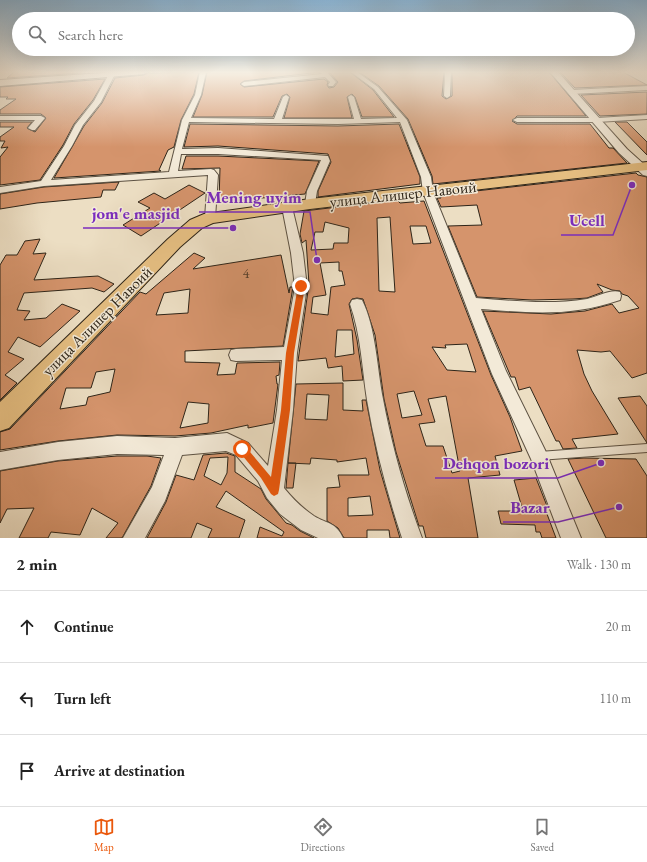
<!DOCTYPE html>
<meta charset="utf-8">
<style>
body{margin:0;font-family:"EB Garamond",serif;background:#f6f6f6;color:#222}
.stop{position:absolute;width:12px;height:12px;margin:-9px;border:3px solid #ea580c;border-radius:50%;background:#fff}
.stop.end{background:#ea580c;border-color:#fff;box-shadow:0 1px 4px #0008}
.list{margin:0;padding:0;list-style:none}
h2{display:flex;justify-content:space-between;align-items:center;height:52px;margin:0;padding:0 16px;font-size:17px}
h2 small{font-size:13px;font-weight:400;color:#767676}
.list li{display:grid;grid-template-columns:26px 1fr auto;gap:12px;align-items:center;box-sizing:border-box;height:72px;padding:0 16px;border-top:1px solid #e0e0e0}
.list b{display:block;font-size:15px;white-space:nowrap}
.list em{font-size:13px;font-style:normal;color:#767676}
.icon{flex:none;width:22px;height:22px;fill:none;stroke:currentColor;stroke-width:2;stroke-linecap:round;stroke-linejoin:round}
.map{position:relative;flex:none;width:647px;height:538px;overflow:hidden}
.search{position:absolute;background:#fff;box-shadow:0 4px 16px #0002;left:12px;right:12px;top:12px;height:44px;display:flex;align-items:center;gap:10px;box-sizing:border-box;padding:0 14px;border-radius:22px;color:#767676;font-size:15px}
.sheet{height:268px;background:#fff}
nav{display:flex;justify-content:space-around;align-items:center;box-sizing:border-box;height:56px;border-top:1px solid #e0e0e0;background:#fff;font-size:11px;color:#767676}
nav a{display:grid;justify-items:center;gap:2px}
nav .on{color:#ea580c}
.map>svg:first-child{display:block}
.building{fill:#d5946c;stroke:#2d2418;fill-rule:evenodd}
.lines{fill:none;stroke-linecap:round;stroke-linejoin:round}
.service-casing{stroke:#5d5243;stroke-width:2}
.minor-casing{stroke:#5d5243;stroke-width:2}
.tertiary-casing{stroke:#5d5243;stroke-width:2}
.secondary-casing{stroke:#2d2418;stroke-width:2}
.primary-casing{stroke:#2d2418;stroke-width:2}
.service{fill:#f3ead8;fill-rule:evenodd}
.minor{fill:#f3ead8;fill-rule:evenodd}
.tertiary{fill:#f3ead8;fill-rule:evenodd}
.secondary{fill:#f3ead8;fill-rule:evenodd}
.primary{fill:#e6bf82;fill-rule:evenodd}
.route{fill:#ea580c}
.labels{text-anchor:middle;dominant-baseline:central;stroke-width:3;stroke-linejoin:round;paint-order:stroke}
.number-label{font-size:14px;fill:#57402d}
.street-label{font-size:16px;fill:#2d2418;stroke:#f3ead8}
.leader{fill:none;stroke:#7b2cbf;stroke-width:1.5}
.callout-dot{fill:#7b2cbf;stroke:#f3ead8;stroke-width:1.5}
.callout-label{font-size:17px;text-anchor:middle;font-weight:bold;fill:#7b2cbf;stroke:#f3ead8;stroke-width:3;stroke-linejoin:round;paint-order:stroke}
</style>
<div class="map">
<svg width="647" height="538" viewBox="0 0 647 538">
<rect width="100%" height="100%" fill="#ecdec3"/>
<filter id="stains"><feTurbulence type="fractalNoise" baseFrequency=".005" numOctaves="4"/><feColorMatrix values="0 0 0 0 .2 0 0 0 0 .09 0 0 0 0 .02 0 0 0 .5 -.17"/></filter>
<radialGradient id="worn" r=".72"><stop offset=".6" stop-color="#630" stop-opacity="0"/><stop offset="1" stop-color="#630" stop-opacity=".3"/></radialGradient>
<path class="building" d="M14 72H82L81 73 7 78Z
M149 72 150 73 199 72 194 94 181 120 174 147 168 150 159 170 161 171 54 178 84 126 102 103 115 78 144 75Z
M207 72H320L244 81 240 84 244 87 324 79 328 82 327 85 329 88 334 87 338 82 329 72H350L373 90 394 117H362L355 97 352 94 347 97 352 118H284L290 97 287 94 282 96 273 117H193L202 95Z
M359 72H444L442 96 446 99 452 96V72H549L586 116H517L512 121 517 124H590L609 148H613L627 163 433 184 432 176 408 119 379 86Z
M560 72H623L647 85 575 88Z
M105 79 93 100 74 124 63 145 40 180 0 185V157L8 147 1 148 5 141H0V137L14 127H0V122H32L27 128 35 132 46 118 41 114H0V110L16 99H6L8 97H0V87Z
M647 92V114L600 116 581 95Z
M615 122H627L647 142V155Z
M190 124 338 126 399 124 420 177V184L318 197V191L331 162 328 154 218 146 184 147Z
M186 156H218L319 161 305 194 219 202 220 168 182 169Z
M636 173 638 175 647 177V373L632 378 610 351 601 352 577 350 584 374 592 391 618 434 572 439 577 448 563 449 559 441H556L530 387 519 390 515 377H511L483 311 551 314 585 311 612 304 619 313 639 308 628 296 622 294 620 291 612 290 597 284 603 292 587 298 573 299 532 300 477 297 448 226 482 225 477 205 441 207 437 198H441L440 195Z
M119 182 115 190H103L101 197 37 203 0 209V194L44 187Z
M189 185 205 193 141 236 123 225 150 208 138 202 154 193 165 199Z
M397 200 400 203 424 201 491 375 510 417 522 451 495 456 500 475 468 478 478 538H426L423 526H419L396 452 384 399 375 335 363 299 357 298 352 299 349 304 357 340 363 380 343 381 342 366 328 368 326 358 298 361 309 284 306 240 302 243 300 234 304 211ZM390 217 395 292 379 291 377 218ZM325 222 349 228 348 243H334L333 249 311 250 315 232H323ZM410 226H426L431 243 413 244ZM339 262V271H342L345 285 331 287 328 315 311 313 313 297 326 295 320 263ZM337 330H352L354 354 335 357ZM467 344 476 372 447 370 432 347 446 348 445 345ZM414 391 422 415 402 418 397 394ZM446 396 460 471 452 473 443 446H426L419 424 435 422 428 399Z
M40 239 33 254 46 253 34 280 98 276 114 284 104 292 92 288 24 293 17 310 30 311 24 320 46 318 62 304 80 311 40 347 18 337 8 352 24 359 5 375 17 383 0 400V265L6 255H17L25 241Z
M194 253 205 258 193 269 281 255 289 293 290 287H293L283 346 185 351V362L220 363 217 375 235 374 237 363 280 362 279 375 276 376 277 384H278L273 423 248 428V425L211 433 175 436 117 435 58 441 0 450V432L10 429 140 292 146 294ZM190 289 188 313 156 315 164 293ZM115 369 110 392 88 397 86 405 60 409 66 388H91L96 372ZM188 402 209 404 208 423 180 428Z
M343 383V410L363 411 362 400H366L380 470 400 538H390L389 530H367V538H344L338 528 327 521V488L340 487 338 475H369L366 458 337 462V460L311 458 310 464 288 463 296 384ZM307 394 329 395 327 420 305 419ZM370 496 373 515 348 516V498Z
M640 396 647 406V443L618 398Z
M226 453 235 456V472L261 489 266 499 286 523 292 525 300 531 314 538H257L260 527 282 536 284 532 226 491 216 507 245 520 239 538H208L212 529 197 523 191 538H147L166 502 176 475 194 480 203 455ZM228 457 227 473 221 485 204 476 210 458Z
M117 456H147L161 458 151 486 122 538H106L118 523 92 508 80 535 51 532 48 538H19L34 508 7 509 0 523V471L58 461Z
M584 458 636 459 647 476V538H606L568 459Z
M288 463H296L293 488H286Z
M536 478 547 506H544L556 538H542L540 532H536L535 525 501 524 498 511H523L514 480Z"/>
<g class="lines">
<g class="service-casing">
<path id="service" d="M647 444V452L539 460 536 459 535 456 536 453 539 452Z"/>
</g>
<g class="minor-casing">
<path id="minor" d="M112 72 115 74 101 102 83 125 72 146 51 180 169 172 182 120 195 95 200 72H206L201 95 191 118 274 119 283 97 286 95 289 97 282 119H354L348 97 351 95 354 97 361 119 397 118 374 89 351 72H357L378 87 407 120 431 177 433 192 476 298C513 301 550 305 587 299 597 297 610 289 620 292L621 296 620 300C570 317 532 313 481 309L506 371 545 450 581 538H561L531 459 492 374 423 192 421 177 400 122 338 124 189 122 182 149 218 148 328 156 330 161 317 191 315 204 310 207 305 204 307 191 321 160 218 154H181L178 171 211 169 214 170 218 175 215 218 210 221 205 218 208 175 44 186 0 193V187L41 181 64 146 75 125 94 101 109 74Z
M321 72H327L335 81 336 82 333 86H329L328 85 330 82 325 77 244 86 241 84 244 82 322 74Z
M445 72H451L450 96 447 98 444 96Z
M647 86V90L572 94 569 92 572 90Z
M647 115V119L597 122H517L513 120 517 118H597Z
M0 116H41L45 118 35 130H32L28 128 35 120H0Z
M287 204 292 207 303 253 307 287 297 353 293 410 284 488C293 499 302 508 314 516 327 524 336 522 343 538H318L301 530 280 514 267 498 258 481 236 455 226 451 182 455 165 501 145 538H123L152 487 164 455 117 454 58 460 0 470V452L58 442 117 436 175 438 227 433 248 443 268 466 277 410 282 360 236 361 231 360 229 355 231 350 236 349 284 347 295 287 291 253 282 207Z
M357 299 362 300C376 328 377 368 383 399 392 447 405 493 422 538H402C387 493 375 447 367 400 362 368 361 335 350 304L352 300Z"/>
</g>
<g class="tertiary-casing">
<path id="tertiary" d="M550 72H558L627 149 647 167V176L643 175 619 153Z"/>
</g>
<g class="secondary-casing">
<path id="secondary" d="M117 72H148L144 74 0 86V80Z"/>
</g>
<g class="primary-casing">
<path id="primary" d="M647 162V170L310 209 213 223 202 228 180 247 9 428 0 431V402L168 239 190 220 204 214 310 199Z"/>
</g>
<use href="#service" class="service"/>
<use href="#minor" class="minor"/>
<use href="#tertiary" class="tertiary"/>
<use href="#secondary" class="secondary"/>
<use href="#primary" class="primary"/>
</g>
<linearGradient id="sky" x2="0" y2="1"><stop stop-color="#8ab6d8"/><stop offset="0.49" stop-color="#f6f0e4"/><stop offset="1" stop-color="#f6f0e4" stop-opacity="0"/></linearGradient>
<rect width="647" height="147" fill="url(#sky)"/>
<path class="route" d="M301 284 305 286 294 353 290 410 279 490 278 494 274 496 271 494 261 478 237 449 239 446 242 445 245 446 271 477 281 410 286 353 298 286Z"/>
<g class="labels">
<g class="number-label">
<text x="246" y="273">4</text>
</g>
<g class="street-label">
<text transform="translate(403 194) rotate(-6)">улица Алишер Навоий</text>
<text transform="translate(97 321) rotate(-45)">улица Алишер Навоий</text>
</g>
</g>
<path class="leader" d="M317 260L310 212H199M233 228L188 228H83M632 185L613 235H561M601 463L558 478H435M619 507L558 522H503"/>
<g class="callout-dot">
<circle cx="317" cy="260" r="4"/>
<circle cx="233" cy="228" r="4"/>
<circle cx="632" cy="185" r="4"/>
<circle cx="601" cy="463" r="4"/>
<circle cx="619" cy="507" r="4"/>
</g>
<g class="callout-label">
<text x="254" y="203">Mening uyim</text>
<text x="136" y="219">jom'e masjid</text>
<text x="587" y="226">Ucell</text>
<text x="496" y="469">Dehqon bozori</text>
<text x="530" y="513">Bazar</text>
</g>
<rect width="100%" height="100%" filter="url(#stains)"/>
<rect width="100%" height="100%" fill="url(#worn)"/>
</svg>
<div class="stop" style="left:242px;top:449px"></div>
<div class="stop end" style="left:301px;top:286px"></div>
<div class="search"><svg class="icon" aria-label="search" viewBox="0 0 24 24"><circle cx="10" cy="10" r="6"/><path d="M15 15l6 6"/></svg>Search here</div>
</div>
<section class="sheet">
<h2>2 min<small>Walk · 130 m</small></h2>
<ul class="list">
<li><svg class="icon" aria-label="ahead" viewBox="0 0 24 24"><path d="M12 20V5M6 11l6-6 6 6"/></svg><div><b>Continue</b></div><em>20 m</em></li>
<li><svg class="icon" aria-label="left" viewBox="0 0 24 24"><path d="M17 20v-9H6M10 6l-5 5 5 5"/></svg><div><b>Turn left</b></div><em>110 m</em></li>
<li><svg class="icon" aria-label="arrive" viewBox="0 0 24 24"><path d="M6 21V4h12l-3 4 3 4H6"/></svg><div><b>Arrive at destination</b></div></li>
</ul>
</section>
<nav>
<a class="on"><svg class="icon" aria-label="map" viewBox="0 0 24 24"><path d="M3 6l6-2 6 2 6-2v14l-6 2-6-2-6 2zM9 4v14M15 6v14"/></svg>Map</a>
<a><svg class="icon" aria-label="directions" viewBox="0 0 24 24"><path d="M12 3l9 9-9 9-9-9zM9 14v-3h6M13 9l2 2-2 2"/></svg>Directions</a>
<a><svg class="icon" aria-label="saved" viewBox="0 0 24 24"><path d="M7 4h10v16l-5-4-5 4z"/></svg>Saved</a>
</nav>
